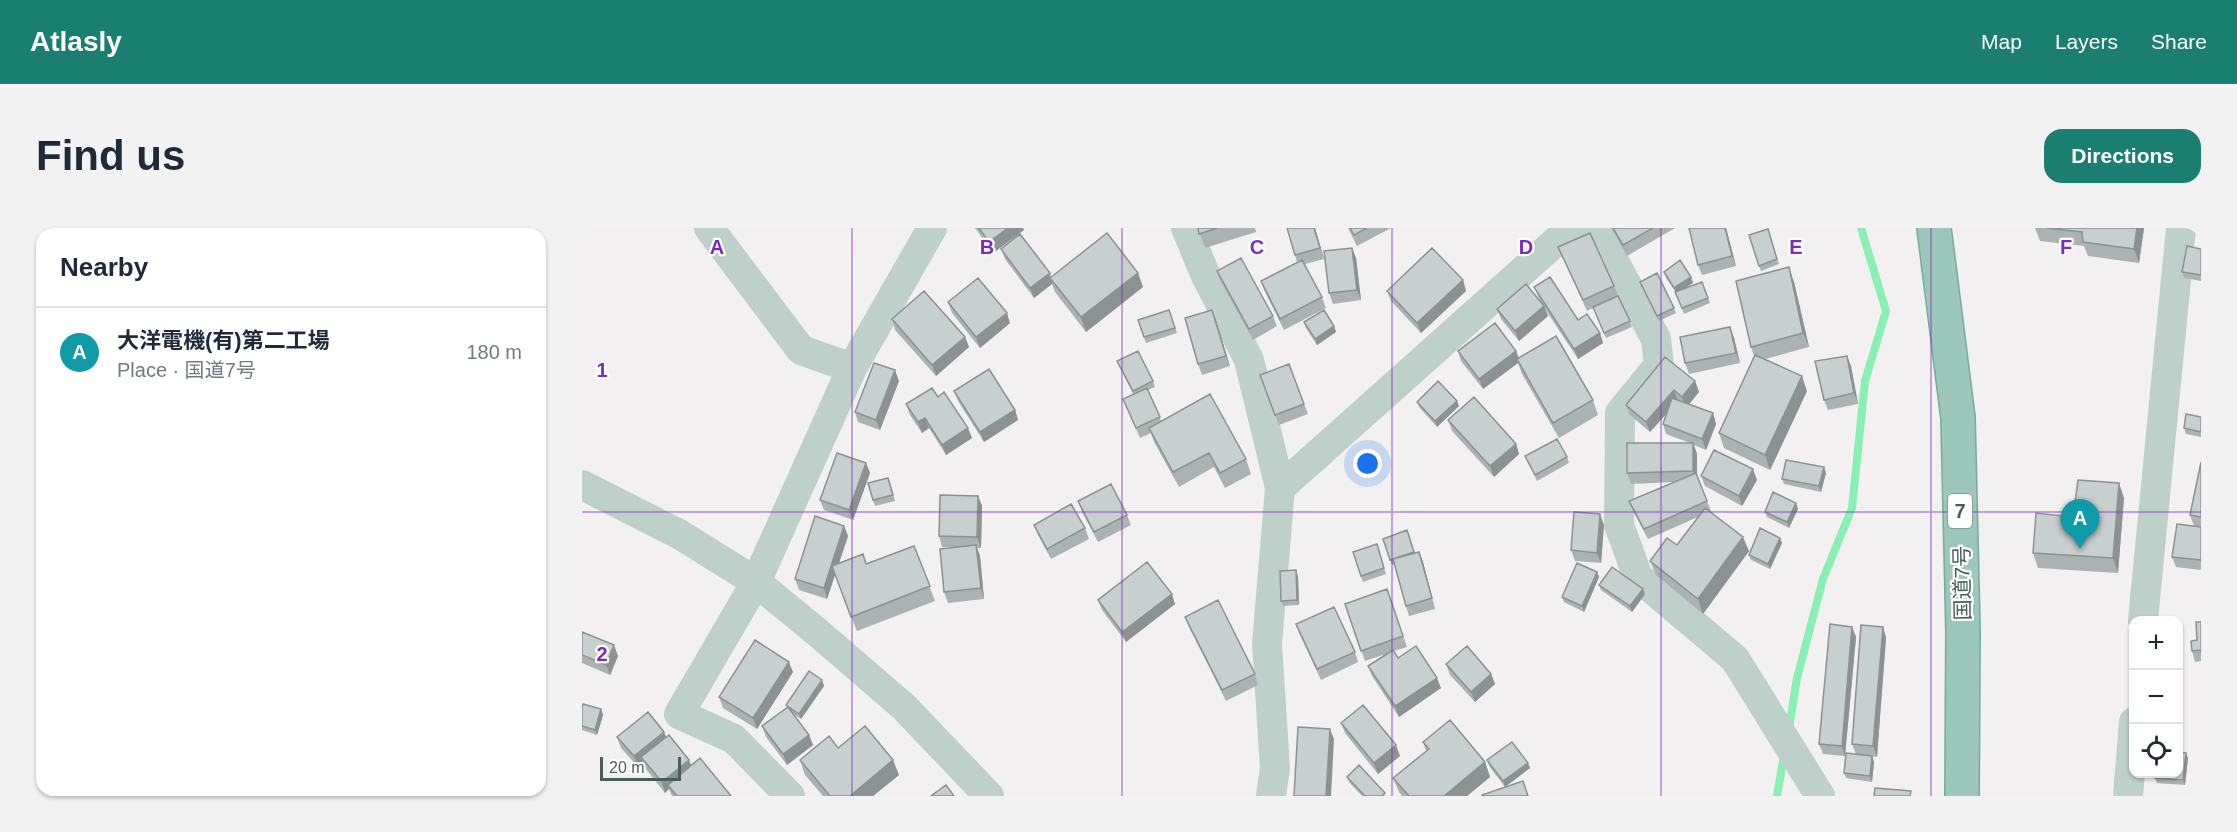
<!DOCTYPE html>
<meta charset="utf-8">
<style>
body{margin:0;font-family:Helvetica,"Noto Sans JP",sans-serif;background:#f2f2f3;color:#1f2937}
.controls{position:absolute;right:18px;bottom:18px;display:grid;overflow:hidden;border-radius:12px;box-shadow:0 2px 4px #0004}
.controls button{width:54px;height:54px;display:grid;place-items:center;padding:0;border:0;border-bottom:2px solid #e0e1e3;background:#fff;color:#1f2937;font:30px sans-serif}
.scale{position:absolute;left:18px;bottom:15px;width:81px;box-sizing:border-box;padding-left:6px;border:3px solid #485f57;border-top:0;font-size:16px;line-height:21px;white-space:nowrap;color:#485f57;-webkit-text-stroke:4px #fff;paint-order:stroke}
.you{position:absolute;left:786px;top:236px;width:21px;height:21px;margin:-15px;border:4px solid #fff;border-radius:50%;background:#1a73e8;box-shadow:0 0 0 9px #1a73e833}
.badge{display:grid;place-items:center;width:39px;height:39px;border-radius:50%;background:#1a7f71;color:#fff;font-size:20px;font-weight:700}
.pin{position:absolute;translate:-50% -50px;filter:drop-shadow(0 2px 3px #0008)}
.pin::after{content:'';position:absolute;top:32px;width:21px;height:18px;background:inherit;clip-path:polygon(0 0,100% 0,50% 100%)}
.list{margin:0;padding:0;list-style:none}
h2{display:flex;justify-content:space-between;align-items:center;height:78px;margin:0;padding:0 24px;font-size:26px}
h2 small{font-size:20px;font-weight:400;color:#747a83}
.list li{display:grid;grid-template-columns:39px 1fr auto;gap:18px;align-items:center;box-sizing:border-box;height:90px;padding:0 24px;border-top:2px solid #e0e1e3}
.list b{display:block;font-size:22px;white-space:nowrap}
.list p{margin:0;font-size:20px;white-space:nowrap;color:#747a83}
.list em{font-size:20px;font-style:normal;color:#747a83}
.icon{flex:none;width:33px;height:33px;fill:none;stroke:currentColor;stroke-width:2;stroke-linecap:round;stroke-linejoin:round}
.map{position:relative;flex:none;width:1619px;height:568px;overflow:hidden;border-radius:18px}
header{display:flex;align-items:center;gap:36px;box-sizing:border-box;height:84px;padding:0 30px;background:#1a7f71;color:#fff}
header strong{font-size:28px}
nav{display:flex;gap:33px;margin-inline-start:auto;font-size:21px}
.intro{display:flex;align-items:center;justify-content:space-between;box-sizing:border-box;height:144px;padding:0 36px}
h1{margin:0;font-size:42px}
.button{padding:15px 27px;border-radius:18px;background:#1a7f71;color:#fff;font-size:21px;font-weight:700}
main{display:flex;gap:36px;padding:0 36px}
aside{flex:1;background:#fff;border-radius:18px;box-shadow:0 2px 4px #0004}
.map>svg:first-child{display:block}
.lines{fill:none;stroke-linecap:round;stroke-linejoin:round}
.stream{stroke:#8aefb3;stroke-width:8}
.trunk-casing{stroke:#72ac9c;stroke-width:36}
.minor{stroke:#bed0ca;stroke-width:30}
.trunk{stroke:#9cc8bb;stroke-width:33}
.wall{fill:#abb3b2}
.shaded-wall{fill:#8b9291}
.building{fill:#c7d0cf;stroke:#8b9291;stroke-width:1.5}
.grid{fill:none;stroke:#7b2cbf;stroke-width:1.5;stroke-opacity:0.55}
.labels{text-anchor:middle;dominant-baseline:central;stroke-width:4.5;stroke-linejoin:round;paint-order:stroke}
.shield{fill:#fff;stroke:#7f8f89;stroke-width:1.5}
.shield-label{font-size:20px;font-weight:bold;fill:#485f57}
.street-label{font-size:21px;fill:#485f57;stroke:#fff}
.grid-label{font-size:20px;text-anchor:middle;font-weight:bold;fill:#7b2cbf;stroke:#fff;stroke-width:4.5;stroke-linejoin:round;paint-order:stroke}
</style>
<header>
<strong>Atlasly</strong>
<nav><a>Map</a><a>Layers</a><a>Share</a></nav>
</header>
<div class="intro"><h1>Find us</h1><a class="button">Directions</a></div>
<main>
<aside>
<h2>Nearby<small></small></h2>
<ul class="list">
<li><span class="badge" style="background:#0f9aa8">A</span><div><b>大洋電機(有)第二工場</b><p>Place · 国道7号</p></div><em>180 m</em></li>
</ul>
</aside>
<div class="map">
<svg width="1619" height="568" viewBox="0 0 1619 568">
<rect width="100%" height="100%" fill="#f3f0f2"/>
<g class="lines">
<path class="stream" d="M1207 500 1215 450 1241 351 1270 280 1283 153 1304 83 1279 0
M1195 568 1202 527"/>
<g class="trunk-casing">
<path id="trunk" d="M1352 0 1376 190 1381 403 1380 568"/>
</g>
<path class="minor" d="M127 0 219 122 270 140
M604 0 624 48 667 132 698 260 685 416 693 540 689 568
M1014 0 1074 111 1077 137 1038 185 1037 297 1056 349 1153 431 1238 568
M0 257 97 306 174 354 235 404 322 479 407 568
M698 260 989 0
M1561 392 1599 0
M208 568 152 511 97 486 174 354 270 140 350 0
M1546 568 1552 494"/>
<use href="#trunk" class="trunk"/>
</g>
<path class="wall" d="M393 0H441L442 2 411 25Z
M616 0H673L674 4 623 20Z
M733 0 742 31 723 36 740 69 744 80 702 102 683 64 679 53 715 34 713 27Z
M766 0H809L775 18Z
M1029 0H1093L1045 28Z
M1107 0H1144L1154 38 1120 47 1116 37Z
M1453 0H1562L1557 35 1506 28 1502 18 1458 13Z
M1186 1 1197 36 1179 43 1167 7Z
M976 19 1032 58 1050 99 1024 110 1011 80 1005 83Z
M770 20 774 30 779 72 751 76 747 65Z
M419 21 469 49 556 45 561 59 504 104 473 64 470 56 452 70 423 31Z
M1619 21V53L1602 50 1600 44Z
M635 43 691 88 695 98 671 112 639 54Z
M1082 44 1109 49 1111 55 1103 60 1120 54 1128 75 1102 86 1093 63 1084 50Z
M881 52 884 63 839 105 809 73 805 63Z
M1058 54 1092 80 1094 85 1077 93Z
M1212 54 1227 119 1183 131 1225 163 1188 242 1142 220 1137 205 1172 128 1169 119Z
M952 59 996 92 1018 105 1021 115 996 131 963 81 966 88 937 113 919 91 915 81 958 73Z
M366 74 428 95 398 120 370 85Z
M587 82 595 105 564 115 556 92Z
M630 82 648 138 620 147 616 136Z
M310 91 383 109 387 119 354 148 313 102Z
M722 94 752 98 754 104 735 117 724 100Z
M1148 99 1152 110 1158 135 1107 146 1103 135Z
M876 123H934L937 130 1011 172 1016 187 977 210 940 146 936 135 901 161 879 133Z
M535 133 571 153 573 159 566 162 579 193 664 231 669 246 643 260 632 239 597 259 572 214 569 205 558 210 541 171 551 166Z
M707 136 726 186 697 197 678 147Z
M1269 138 1276 176 1246 182 1242 172Z
M317 153 298 202 276 194 273 184Z
M1113 153 1117 164 1107 176 1131 185 1134 196 1124 222 1112 217 1115 226V247L1125 273 1129 283 1128 284 1167 323 1121 386 1074 347 1068 333 1095 317 1116 289 1066 311 1051 283 1047 273 1092 254 1049 256 1045 245 1108 215 1084 206 1081 196 1084 186 1068 204 1048 187 1044 177Z
M372 163 433 182 436 192 402 214 376 173Z
M356 169 390 210 364 227 347 200 340 205 328 187 324 176Z
M835 174 877 178 855 199 837 179Z
M1619 189V209L1604 206 1602 200Z
M866 192 934 216 937 226 912 249 870 203Z
M943 228 985 229 987 235 955 253Z
M1619 234V299L1612 298 1608 287Z
M284 235 288 245 271 292 242 282 238 272Z
M1242 239 1244 245 1239 264 1202 256 1200 251Z
M1119 248 1175 252 1160 278 1123 258Z
M308 255 313 273 293 278 291 272Z
M396 268 400 278 399 320H395L398 328 402 371 366 375 362 364 376 319H360L357 308Z
M1542 270 1536 345 1456 340 1451 325 1491 289Z
M496 273 545 287 549 297 516 314 500 284Z
M1214 275 1216 281 1207 300 1185 289 1183 284Z
M452 297 503 300 507 311 469 331 456 307Z
M1022 297 1019 335 993 333 989 322Z
M262 298 266 308 257 335 284 336 332 318 353 373 275 403 253 347 245 371 217 362 213 351Z
M1619 299V342L1594 339 1590 329Z
M825 302 833 325 837 324 841 334 853 381 827 388 824 378 813 336 810 337 801 311Z
M1198 310 1200 315 1188 341 1169 332 1167 327Z
M795 316 804 346 781 354 771 324Z
M1015 344 1017 349 1002 384 982 374 980 369Z
M716 348 717 377 701 378 699 373Z
M1017 357 1063 366 1050 384 1019 362Z
M805 361 825 419 812 423 816 430 859 460 817 489 790 448 786 438 804 426 783 433 763 376Z
M516 372 593 376 544 414 520 382Z
M603 389 673 446 676 457 644 473 607 399Z
M1619 394V433L1613 434 1610 423 1615 412Z
M714 396 773 424 776 434 739 452 718 407Z
M1270 399 1274 409 1263 528 1241 526 1237 516Z
M1301 399 1304 410 1295 529 1274 526 1270 516Z
M0 404 36 428 28 447 0 435Z
M864 436 909 446 913 456 893 474 868 447Z
M211 444 175 501 141 480 137 469Z
M240 452 242 458 219 491 211 486 227 507 231 517 205 537 184 509 180 498 205 479 204 477Z
M0 480 19 481 21 487 15 507 0 502Z
M759 495 818 528 796 546 763 505Z
M82 504 84 509 107 532 109 538 149 568H90L87 561 83 565 63 540 61 534 56 539 39 520 35 509Z
M841 514 903 534 908 549 885 568H820L817 564 811 550 844 523Z
M256 520 317 547 291 568H241L223 547 218 532Z
M1290 528 1292 534 1290 554 1264 550 1262 545Z
M1606 530 1603 557 1575 555 1573 550Z
M905 532 946 535 948 540 923 559 907 538Z
M765 549 804 568H780L767 554Z"/>
<path class="shaded-wall" d="M426 0H441L442 2 411 25 407 14Z
M732 0H733L742 31 738 20Z
M1143 0H1144L1154 38 1150 28Z
M1555 0H1562L1557 35 1552 21Z
M770 20 774 30 779 72 775 62Z
M1207 39 1212 54 1227 119 1221 105Z
M468 45 470 56 452 70 448 60Z
M556 45 561 59 504 104 499 89Z
M1109 49 1111 55 1094 65 1092 60Z
M881 52 884 63 839 105 835 95Z
M962 78 966 88 937 113 933 103Z
M630 82 634 92 648 138 644 128Z
M425 85 428 95 398 120 394 109Z
M752 98 754 104 735 117 733 111Z
M1148 99 1152 110 1158 135 1154 125Z
M1018 105 1021 115 996 131 992 121Z
M383 109 387 119 354 148 350 137Z
M934 123 938 134 935 131 936 135 901 161 897 151Z
M1265 128 1269 138 1276 176 1272 165Z
M313 142 317 153 298 202 294 192Z
M1220 148 1225 163 1188 242 1183 227Z
M1113 153 1117 164 1104 180 1100 169Z
M1092 162 1096 173 1068 204 1064 194Z
M875 173 877 178 855 199 853 193Z
M433 182 436 192 402 214 398 204Z
M1131 185 1134 196 1124 222 1120 211Z
M343 190 347 200 340 205 336 194Z
M386 200 390 210 364 227 360 217Z
M1111 215 1115 226V254L1111 243Z
M934 216 937 226 912 249 908 238Z
M284 235 288 245 271 292 267 282Z
M1242 239 1244 245 1239 264 1237 258Z
M1171 241 1175 252 1160 278 1157 268Z
M1537 255 1542 270 1536 345 1531 330Z
M396 268 400 278 399 320 395 309Z
M1214 275 1216 281 1207 300 1205 294Z
M1018 286 1022 297 1019 335 1015 325Z
M262 298 266 308 245 371 242 360Z
M1161 309 1167 323 1121 386 1116 371Z
M1198 310 1200 315 1188 341 1186 336Z
M394 317 398 328 402 371 399 360Z
M837 324 841 334 853 381 850 370Z
M714 342 716 348 717 377 715 372Z
M1015 344 1017 349 1002 384 1000 378Z
M1061 361 1063 366 1050 384 1048 378Z
M590 366 593 376 544 414 540 404Z
M1270 399 1274 409 1263 528 1260 518Z
M1301 399 1304 410 1295 529 1291 518Z
M32 417 36 428 28 447 24 437Z
M207 434 211 444 175 501 171 490Z
M909 446 913 456 893 474 889 464Z
M855 450 859 460 817 489 813 478Z
M240 452 242 458 219 491 217 486Z
M19 481 21 487 15 507 13 502Z
M748 501 752 511 749 568H744Z
M82 504 86 514 59 529 61 534 56 539 52 528Z
M227 507 231 517 205 537 201 526Z
M814 517 818 528 796 546 792 535Z
M1604 525 1606 530 1603 557 1601 552Z
M1290 528 1292 534 1290 554 1288 548Z
M107 532 111 542 86 557 87 561 83 565 80 554Z
M311 532 317 547 291 568H268Z
M903 534 908 549 885 568H862Z
M946 535 948 540 923 559 921 553Z"/>
<path class="building" d="M397 0H426L407 14Z
M616 0H635L617 6Z
M705 0H732L738 20 713 27Z
M768 0H785L772 7Z
M1031 0H1071L1041 17Z
M1107 0H1143L1150 28 1116 37Z
M1465 0H1555L1552 21 1501 14 1500 4Z
M1186 1 1195 31 1177 38 1167 7Z
M525 5 556 45 499 89 468 50Z
M1008 5 1032 58 1001 72 976 19Z
M438 6 468 45 448 60 419 21Z
M1605 18 1619 21V47L1600 44Z
M770 20 775 62 747 65 742 23Z
M850 20 881 52 835 95 805 63Z
M659 30 691 88 667 101 635 43Z
M720 32 740 69 698 91 679 53Z
M1098 32 1109 49 1092 60 1082 44Z
M1207 39 1221 105 1169 119 1154 53Z
M1075 45 1092 80 1075 88 1058 54Z
M968 49 996 92 1005 86 1018 105 992 121 952 59Z
M396 50 425 85 394 109 366 74Z
M1120 54 1126 70 1100 80 1093 64Z
M944 56 962 78 933 103 915 81Z
M342 63 383 109 350 137 310 91Z
M1036 68 1048 93 1022 105 1011 79Z
M587 82 593 100 562 109 556 92Z
M630 82 644 128 616 136 603 90Z
M742 82 752 98 733 111 722 94Z
M913 95 934 123 897 151 876 123Z
M1148 99 1154 125 1103 135 1098 109Z
M974 108 1011 172 971 195 935 131Z
M556 123 571 153 551 163 535 133Z
M1173 127 1220 148 1183 227 1137 205Z
M1265 128 1272 165 1242 172 1233 133Z
M1083 129 1113 153 1100 169 1092 162 1064 194 1044 177Z
M292 135 313 142 294 192 273 184Z
M707 136 722 176 693 187 678 147Z
M407 141 433 182 398 204 372 163Z
M856 153 875 173 853 193 835 174Z
M350 160 356 169 362 164 386 200 360 217 343 190 336 194 324 176Z
M565 160 578 189 554 200 541 171Z
M628 166 664 231 638 245 627 225 591 244 567 200Z
M892 169 934 216 908 238 866 192Z
M1090 170 1131 185 1120 211 1081 196Z
M1604 186 1619 189V204L1602 200Z
M975 211 985 229 953 247 943 228Z
M1045 215H1111V243L1045 245Z
M1132 222 1171 241 1157 268 1119 248Z
M255 225 284 235 267 282 238 272Z
M1204 232 1242 239 1237 258 1200 251Z
M1619 234V289L1608 287Z
M1114 245 1125 273 1062 301 1047 273Z
M306 250 311 267 291 272 286 255Z
M1496 252 1537 255 1531 330 1451 325 1454 285 1491 289Z
M529 256 545 287 512 304 496 273Z
M1191 264 1214 275 1205 294 1183 284Z
M358 267 396 268 395 309 357 308Z
M489 276 503 300 465 321 452 297Z
M1123 280 1161 309 1116 371 1068 333 1085 310 1095 317Z
M992 284 1018 286 1015 325 989 322Z
M233 288 262 298 242 360 213 351Z
M1595 296 1619 299V332L1590 329Z
M1178 300 1198 310 1186 336 1167 327Z
M825 302 832 324 808 332 801 311Z
M795 316 802 340 779 348 771 324Z
M394 317 399 360 362 364 358 321Z
M332 318 348 358 269 389 250 338 281 326 284 336Z
M837 324 850 370 824 378 811 331Z
M565 334 590 366 540 404 516 372Z
M995 335 1015 344 1000 378 980 369Z
M1030 339 1061 361 1048 378 1017 357Z
M714 342 715 372 699 373 698 343Z
M805 361 821 408 779 423 763 376Z
M636 372 673 446 640 462 603 389Z
M752 379 773 424 735 441 714 396Z
M1614 394H1619V425V422L1610 423 1609 413 1615 412Z
M1248 396 1270 399 1260 518 1237 516Z
M1279 397 1301 399 1291 518 1270 516Z
M0 404 32 417 24 437 0 427Z
M173 412 207 434 171 490 137 469Z
M834 418 855 450 813 478 786 438 811 422 816 430Z
M885 418 909 446 889 464 864 436Z
M227 443 240 452 217 486 204 477Z
M1 476 19 481 13 502 0 498V480Z
M781 477 814 517 792 535 759 495Z
M206 479 227 507 201 526 180 498Z
M66 484 82 504 52 528 35 509Z
M868 492 903 534 862 568H827L811 550 847 521 841 514Z
M283 498 311 532 268 568H248L218 532 247 508 256 520Z
M716 499 748 501 744 568H712Z
M87 507 107 532 80 554 59 529Z
M930 514 946 535 921 553 905 532Z
M1596 524 1604 525 1601 552 1573 550 1574 546H1596Z
M1264 525 1290 528 1288 548 1262 545Z
M118 530 149 568H95L86 557Z
M777 537 803 565 800 568H783L765 549Z
M941 553 946 568H900V567Z
M364 557 372 568H349Z
M1293 560 1329 563 1328 568H1292Z"/>
<path class="grid" d="M270 0V568M540 0V568M810 0V568M1079 0V568M1349 0V568M0 284H1619"/>
<g class="labels">
<rect class="shield" x="1366" y="266" width="24" height="34" rx="4.5"/>
<g class="shield-label">
<text x="1378" y="283">7</text>
</g>
<g class="street-label">
<text transform="translate(1380 355) rotate(-91)">国道7号</text>
</g>
</g>
<g class="grid-label">
<text x="135" y="26">A</text>
<text x="405" y="26">B</text>
<text x="675" y="26">C</text>
<text x="944" y="26">D</text>
<text x="1214" y="26">E</text>
<text x="1484" y="26">F</text>
<text x="20" y="149">1</text>
<text x="20" y="433">2</text>
</g>
</svg>
<div class="controls">
<button>+</button>
<button>−</button>
<button><svg class="icon" aria-label="locate" viewBox="0 0 24 24"><circle cx="12" cy="12" r="6"/><path d="M12 2v4M12 18v4M2 12h4M18 12h4"/></svg></button>
</div>
<div class="scale">20 m</div>
<div class="you"></div>
<div class="pin badge" style="left:1498px;top:321px;background:#0f9aa8">A</div>
</div>
</main>
